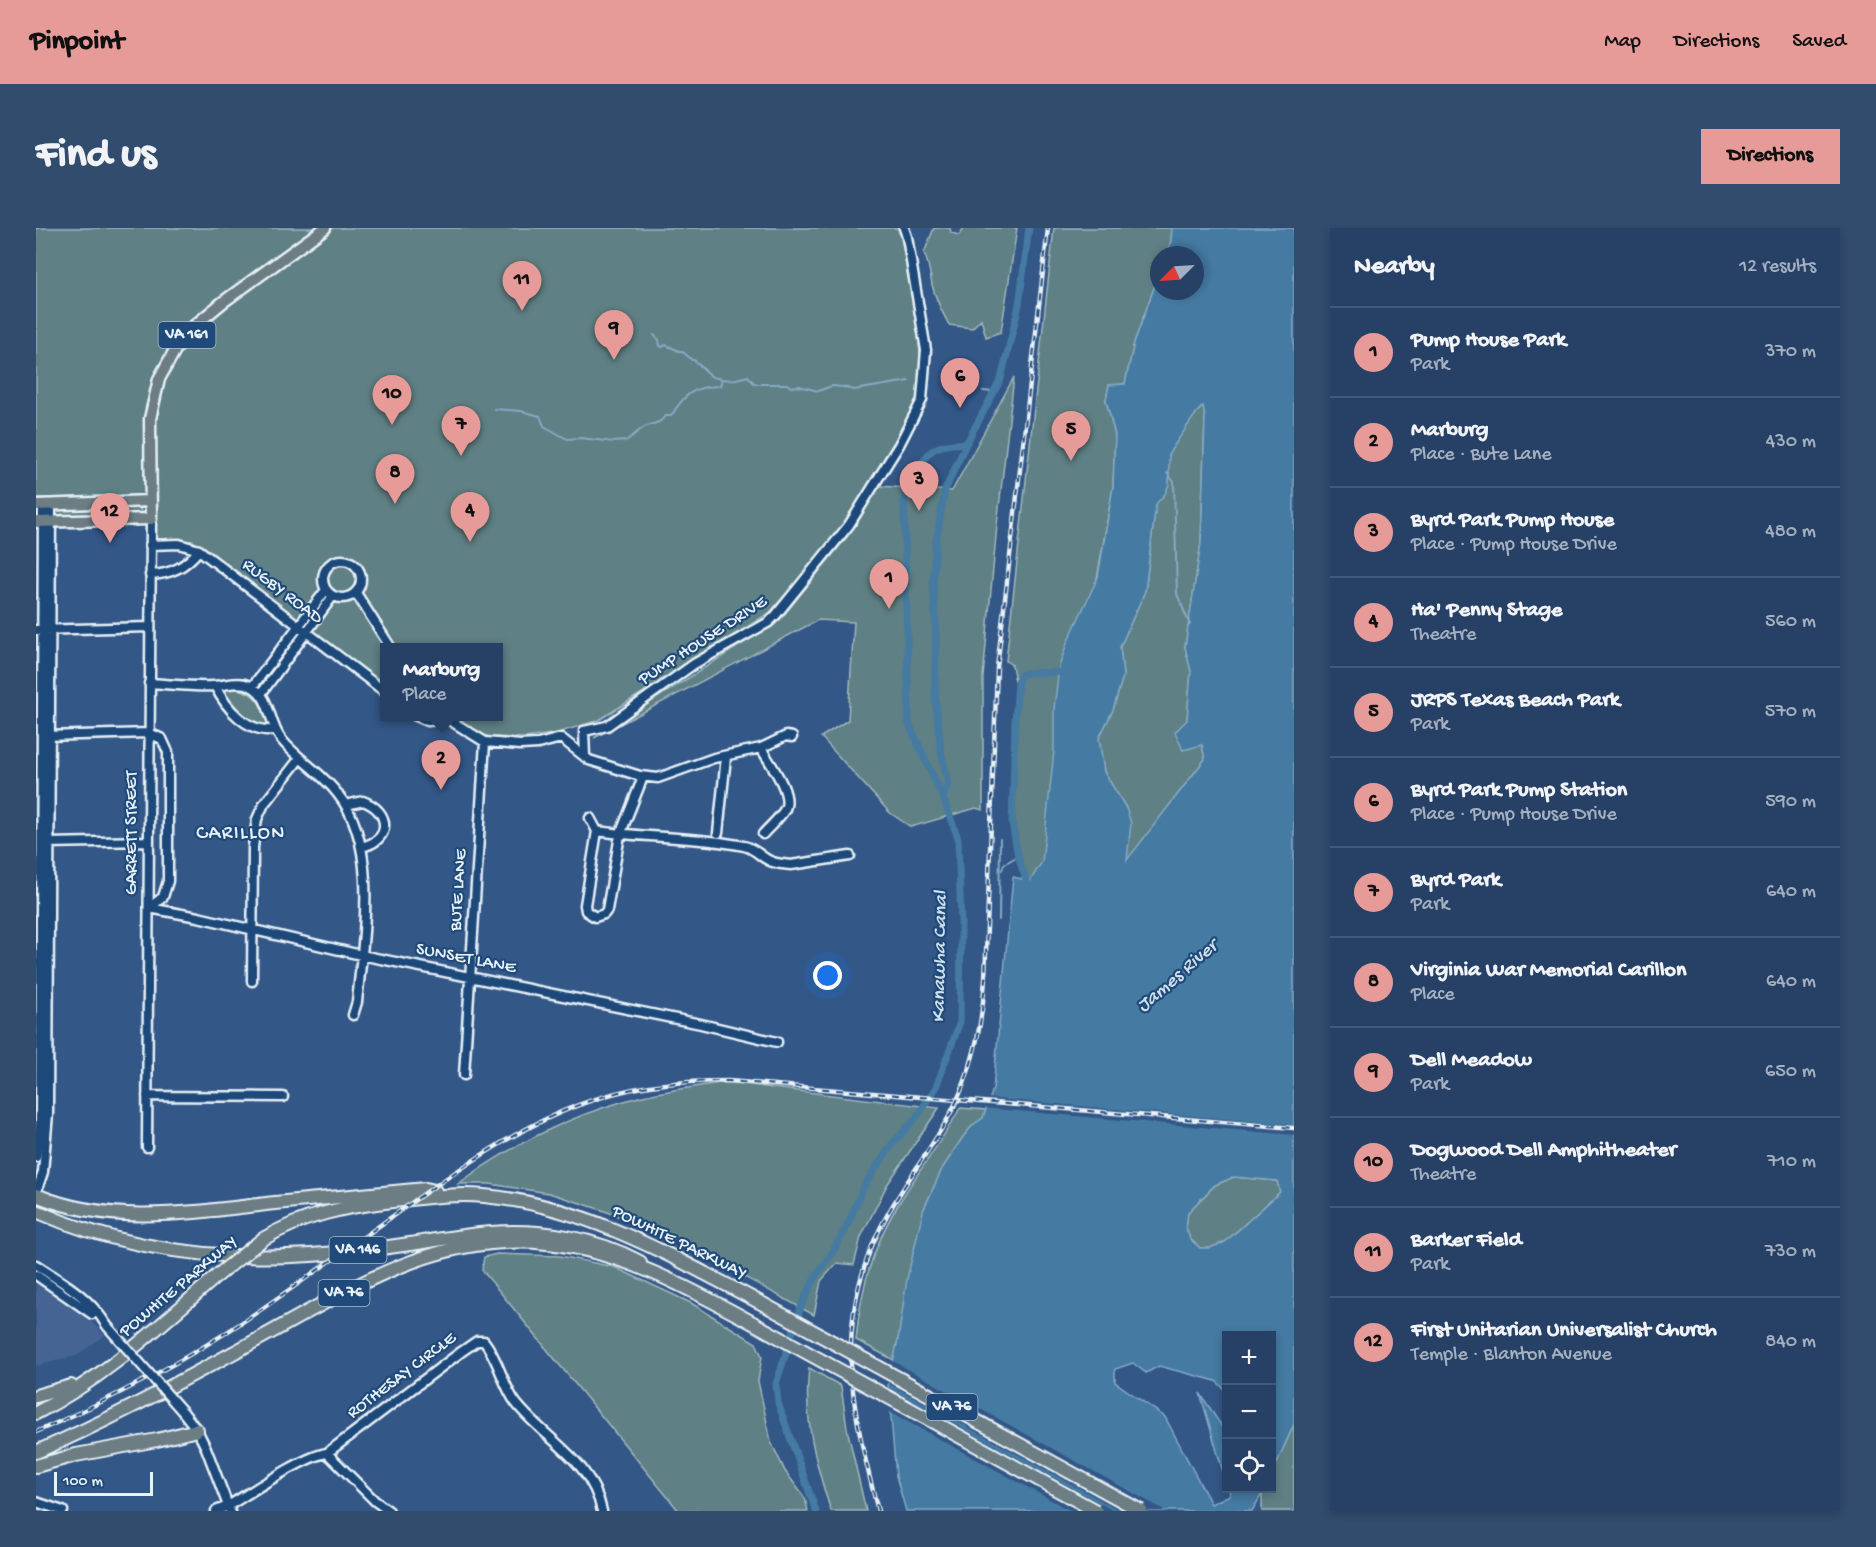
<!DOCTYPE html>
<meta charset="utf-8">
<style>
body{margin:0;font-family:"Gochi Hand",sans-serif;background:#324c6e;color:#f1f3f6}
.controls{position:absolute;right:18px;bottom:18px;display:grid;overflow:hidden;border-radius:0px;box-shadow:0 3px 9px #0003}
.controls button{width:54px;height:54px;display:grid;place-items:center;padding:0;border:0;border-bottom:2px solid #425a79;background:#264165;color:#f1f3f6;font:30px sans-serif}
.compass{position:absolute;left:1114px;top:18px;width:54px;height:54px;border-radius:50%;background:#264165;box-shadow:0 3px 9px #0003;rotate:246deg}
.scale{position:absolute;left:18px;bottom:15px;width:99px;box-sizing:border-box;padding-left:6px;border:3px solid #e8f1f8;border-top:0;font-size:16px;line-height:21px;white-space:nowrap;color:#e8f1f8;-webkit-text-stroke:4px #1f4a7a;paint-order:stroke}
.you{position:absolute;left:792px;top:748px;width:21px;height:21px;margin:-15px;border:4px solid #fff;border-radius:50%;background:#1a73e8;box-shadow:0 0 0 9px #1a73e833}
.badge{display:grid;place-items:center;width:39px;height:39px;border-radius:50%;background:#e69b98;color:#111;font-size:20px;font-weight:700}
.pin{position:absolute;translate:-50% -50px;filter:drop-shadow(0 2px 3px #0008)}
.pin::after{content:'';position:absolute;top:32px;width:21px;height:18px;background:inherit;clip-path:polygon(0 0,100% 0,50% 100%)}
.popup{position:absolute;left:344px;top:415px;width:123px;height:78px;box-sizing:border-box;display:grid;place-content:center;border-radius:0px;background:#264165;filter:drop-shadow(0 2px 4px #0005);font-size:20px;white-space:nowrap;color:#a4afbf}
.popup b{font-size:22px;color:#f1f3f6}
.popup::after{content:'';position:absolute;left:50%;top:100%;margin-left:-12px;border:12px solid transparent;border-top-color:#264165}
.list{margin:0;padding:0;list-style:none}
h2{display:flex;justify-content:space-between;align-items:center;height:78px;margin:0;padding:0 24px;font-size:26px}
h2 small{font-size:20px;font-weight:400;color:#a4afbf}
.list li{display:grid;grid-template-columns:39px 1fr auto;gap:18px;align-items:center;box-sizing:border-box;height:90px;padding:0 24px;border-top:2px solid #425a79}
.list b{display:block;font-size:22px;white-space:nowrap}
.list p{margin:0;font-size:20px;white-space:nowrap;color:#a4afbf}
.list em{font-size:20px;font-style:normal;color:#a4afbf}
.icon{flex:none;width:33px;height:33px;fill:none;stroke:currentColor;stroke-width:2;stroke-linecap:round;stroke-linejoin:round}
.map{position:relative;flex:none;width:1258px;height:1283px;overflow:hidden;border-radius:0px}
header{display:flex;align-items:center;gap:36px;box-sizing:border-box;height:84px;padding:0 30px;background:#e69b98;color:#111}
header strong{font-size:28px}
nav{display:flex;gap:33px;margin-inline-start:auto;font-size:21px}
.intro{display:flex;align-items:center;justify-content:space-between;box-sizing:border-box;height:144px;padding:0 36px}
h1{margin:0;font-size:42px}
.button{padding:15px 27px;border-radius:0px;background:#e69b98;color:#111;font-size:21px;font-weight:700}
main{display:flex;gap:36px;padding:0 36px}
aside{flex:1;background:#264165;border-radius:0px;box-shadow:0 3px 9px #0003}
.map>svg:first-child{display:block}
.built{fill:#456493}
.green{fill:#5e8084;stroke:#a3b8be;stroke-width:1.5}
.water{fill:#447aa2;stroke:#86aac4;stroke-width:1.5;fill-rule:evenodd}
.pier{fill:#335787}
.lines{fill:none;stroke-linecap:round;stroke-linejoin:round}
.stream{stroke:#86aac4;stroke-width:2}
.canal{stroke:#447aa2;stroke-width:7}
.minor-casing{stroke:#e8f1f8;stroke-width:13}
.major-casing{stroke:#e8f1f8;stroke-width:15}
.highway-casing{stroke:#e8f1f8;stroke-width:16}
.minor{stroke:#1f4a7a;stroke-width:8}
.major{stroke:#6d7d84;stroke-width:10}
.highway{stroke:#6d7d84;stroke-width:12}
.rail-casing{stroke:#e8f1f8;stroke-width:4.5}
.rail{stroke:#1f4a7a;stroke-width:2;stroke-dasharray:7;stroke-linecap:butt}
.minor-bridge-casing{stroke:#e8f1f8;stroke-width:13;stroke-linecap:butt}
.highway-bridge-casing{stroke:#e8f1f8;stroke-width:16;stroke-linecap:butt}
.minor-bridge{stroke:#1f4a7a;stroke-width:8}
.highway-bridge{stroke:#6d7d84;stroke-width:12}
.labels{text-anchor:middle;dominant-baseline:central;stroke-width:4.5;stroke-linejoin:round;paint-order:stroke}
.shield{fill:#1f4a7a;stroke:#acbfd2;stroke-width:1.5}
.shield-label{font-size:16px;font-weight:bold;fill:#e8f1f8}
.street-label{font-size:18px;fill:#e8f1f8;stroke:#1f4a7a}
.neighbourhood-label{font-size:20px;letter-spacing:1.5px;fill:#e8f1f8;stroke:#1f4a7a}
.water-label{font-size:20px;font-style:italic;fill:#cfdfeb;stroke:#1f4a7a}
</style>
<header>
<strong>Pinpoint</strong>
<nav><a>Map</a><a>Directions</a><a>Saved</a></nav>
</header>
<div class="intro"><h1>Find us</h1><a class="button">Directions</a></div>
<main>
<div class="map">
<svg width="1258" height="1283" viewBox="0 0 1258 1283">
<rect width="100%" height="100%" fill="#335787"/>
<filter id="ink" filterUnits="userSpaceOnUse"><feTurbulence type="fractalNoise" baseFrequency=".0167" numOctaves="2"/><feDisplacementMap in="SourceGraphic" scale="12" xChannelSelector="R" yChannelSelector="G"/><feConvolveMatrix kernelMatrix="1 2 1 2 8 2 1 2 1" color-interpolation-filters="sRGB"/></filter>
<g filter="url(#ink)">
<path class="built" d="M0 1055 39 1078 69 1107 40 1128 0 1138Z"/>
<path class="green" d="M0 0H862L866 14 881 99 884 126 883 165 872 191 808 296 780 332 733 385 563 492 521 505 489 510 452 509 416 489 462 488V420H348V459L157 313 117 311 116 269 0 270Z
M898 0H914L915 5 923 7 928 0H981L965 104 950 109 945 91 936 100 913 97C906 84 900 72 896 57 894 45 893 36 888 25Z
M1018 0H1136L1135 13 1130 27H1123V46L1098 115 1089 156 1073 157 1070 172 1079 207 1077 259 1014 620 995 668 980 619 975 592 981 463 976 437 970 433Z
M978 149 961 297 947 449V582L940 580 875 599 854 585 785 509 812 492 818 394 782 392 558 510 744 392 815 304 843 258 916 263Z
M1167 178 1169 190 1165 315 1149 419 1155 443 1151 492 1156 518 1166 517 1169 531 1091 633 1090 580 1068 544 1063 510 1077 482 1087 448 1084 419 1109 363 1120 275C1143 253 1126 244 1134 224 1139 212 1158 187 1167 178Z
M99 278 105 282 103 287 20 289 19 287 21 281Z
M183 461C215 458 226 471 233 500 206 495 199 481 183 461Z
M689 854 903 880 851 957 825 1009 818 1037 801 1035 785 1053 778 1087 628 1005 566 982 513 965 454 956H422C477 916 537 886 603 869 631 862 660 859 689 854Z
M924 880 950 882 947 890 937 897 927 909 906 941 887 983 858 1132 820 1112C823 1077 829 1046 843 1014 862 967 900 925 924 880Z
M1198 949 1241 953 1244 964 1189 1014 1174 1020H1164L1154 1011 1150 1000 1152 984 1179 957Z
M461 1026 524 1028 578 1039 655 1075 720 1115 726 1128 722 1153 735 1214 749 1243 769 1270 772 1283H643L446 1042 448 1029Z
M773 1140 805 1158 811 1200 830 1283H795C780 1237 767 1190 773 1140Z
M1258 1196V1283H1226V1268L1229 1261 1236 1260V1246Z"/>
<path class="water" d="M1136 0H1258V1196L1236 1246V1108H1190V1163L1180 1153 1123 1138 1110 1145 1097 1135 1079 1141V1154L1129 1189 1175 1276 1194 1267 1193 1261H1229L1216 1283H870L860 1248 852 1155 862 1112 871 1051 887 983 906 941 927 909 937 897 947 890 957 861 977 649 994 653 1006 634 1018 523V481L1023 439 1031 415 1062 349 1077 259 1079 207 1070 172 1073 157 1089 156 1098 115 1123 46V63H1159V27H1130L1135 13ZM1167 178 1169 190 1165 315 1149 419 1155 443 1151 492 1139 504 1147 522 1166 517 1169 531 1091 632 1095 595 1090 580 1068 544 1063 510 1077 482 1087 448 1084 419 1109 363 1120 276 1129 266 1133 256V225L1161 184ZM1198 949 1241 953 1244 964 1189 1014 1174 1020H1164L1154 1011 1150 1000 1152 984 1179 957Z
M1164 1165 1188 1202 1190 1201V1254Z"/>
<path class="pier" d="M950 870 1258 897V907L947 880Z
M855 1132 1130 1283H1085L850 1154Z
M850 1158 1078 1283H1035L852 1183Z"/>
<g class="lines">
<path class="stream" d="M618 107 623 112 624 118 626 119 630 117 643 123H646L656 132H658L676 149 686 151
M947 163 958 164
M458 181 485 183 504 188 508 198 531 211 545 210 577 214 590 213 608 199 623 194 630 188H635C648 167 657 158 684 158L686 151 696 152 712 148 718 155 722 156H751L755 159 763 158 782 163 796 158 807 159 818 162 873 153
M1131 245 1138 254 1141 366 1154 397
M966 642 968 636 982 628
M963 692 964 611"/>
<path class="canal" d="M881 247 890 248
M907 570 912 556 905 522 899 466 900 398 897 354 900 314 909 262 930 216
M993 661 982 628 976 595 979 493 982 454 984 448 990 445 1032 444
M780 1283 742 1175 740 1156 766 1076 781 1046 795 1027 811 998 828 958 857 915 880 890 900 859 924 794 925 694 922 610 907 570 873 496 868 273 872 251C884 245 883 239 890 229 899 216 916 215 930 216L965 151 983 77 993 0"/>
<g class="minor-casing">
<path id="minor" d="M114 317 143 316 163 322 348 463
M287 351a19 19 0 1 1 38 0a19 19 0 1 1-38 0Z
M114 347C136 346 149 339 163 322
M320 365 355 420
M0 402 114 399
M113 455C134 456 156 459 177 458 188 458 198 453 209 456 236 464 231 493 245 511 261 531 285 544 301 565 344 617 327 711 321 774L317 787
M179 458C190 480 211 505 238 502
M216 459 290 362
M225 466 297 368
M380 488 392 493 409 491
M407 488 449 514 484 517 502 516 525 510 553 532 604 548 622 550 678 530 725 520 750 508 756 509
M9 508 113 505 126 511 132 524V653L127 669 113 680
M725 520C733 534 757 565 749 581 744 590 734 598 727 606
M549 529 548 503 571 498 658 436 733 394 740 387 813 297 863 217 886 172 890 122 871 9 868 0
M607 549 584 607 571 682 568 686 559 689 550 683 549 677 561 603C609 610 660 608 708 618 718 620 724 628 732 632 739 636 747 636 755 637L814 628
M310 577 327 573C355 583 356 613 325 619
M554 590 561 603
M682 605 690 529
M11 615 112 613
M113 680 162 689 325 727 665 796 741 814
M216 753 217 619 221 591 228 576 264 530
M428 847 449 514
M111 868 247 869
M111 919 115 291
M0 929 4 895 7 277
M0 965 7 944 12 886 15 276
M0 1037C21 1051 45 1064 61 1084 65 1088 68 1094 72 1099
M0 1047 56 1086
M147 1184 161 1202 170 1220 194 1283
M291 1225 339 1273 353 1283
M0 1274 27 1283
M180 1283 192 1278C214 1265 268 1228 291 1225L425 1124 441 1113H448C463 1132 467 1158 480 1175 510 1213 555 1231 566 1283"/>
</g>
<g class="major-casing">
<path id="major" d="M0 277 115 273
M0 294 115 291 114 191 123 151 139 122 158 98 187 74 289 0"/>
</g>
<g class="highway-casing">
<path id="highway" d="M0 967C77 999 159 984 239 975 289 970 340 966 390 961L399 963
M0 983C86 1021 181 1033 275 1027 307 1025 341 1021 374 1016 401 1012 427 1007 455 1005 505 1001 559 1010 604 1034
M227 1011C267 987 311 978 357 973 387 970 418 965 448 968 549 977 639 1030 727 1076
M0 1168 35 1158
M0 1185C69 1150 124 1097 182 1047
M0 1224C75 1192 147 1152 219 1113 311 1063 400 1003 511 1015 585 1023 653 1060 717 1095
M0 1238 40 1227 121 1212 161 1202"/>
</g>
<use href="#minor" class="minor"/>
<use href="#major" class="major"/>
<use href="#highway" class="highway"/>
<g class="rail-casing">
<path id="rail" d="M0 1204C69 1174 145 1135 208 1093 269 1052 329 1008 389 965 444 927 499 890 563 870 605 856 649 853 693 853L1258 900
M842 1283C821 1198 800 1124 829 1037 846 983 884 939 912 890 936 847 946 800 949 751L961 440 1012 0"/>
</g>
<use href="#rail" class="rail"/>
<g class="minor-bridge-casing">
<path id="minor-bridge" d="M72 1099 147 1184"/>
</g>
<g class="highway-bridge-casing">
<path id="highway-bridge" d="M182 1047 227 1011
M727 1076 1105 1283
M717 1095 1060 1283"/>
</g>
<use href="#minor-bridge" class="minor-bridge"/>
<use href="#highway-bridge" class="highway-bridge"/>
</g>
</g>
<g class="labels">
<g class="shield">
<rect x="122.5" y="94" width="57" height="26" rx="4.5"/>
<rect x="293.5" y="1009" width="57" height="26" rx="4.5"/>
<rect x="282.5" y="1052" width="51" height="26" rx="4.5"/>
<rect x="890.5" y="1166" width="51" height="26" rx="4.5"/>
</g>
<g class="shield-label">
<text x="151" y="107">VA 161</text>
<text x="322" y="1022">VA 146</text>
<text x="308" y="1065">VA 76</text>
<text x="916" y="1179">VA 76</text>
</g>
<g class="street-label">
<text transform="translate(246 364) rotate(37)">RUGBY ROAD</text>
<text transform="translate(667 413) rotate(-33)">PUMP HOUSE DRIVE</text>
<text transform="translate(96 605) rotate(-90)">GARRETT STREET</text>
<text transform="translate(423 662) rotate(-86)">BUTE LANE</text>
<text transform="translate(430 731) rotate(11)">SUNSET LANE</text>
<text transform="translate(643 1015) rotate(26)">POWHITE PARKWAY</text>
<text transform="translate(143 1059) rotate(-40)">POWHITE PARKWAY</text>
<text transform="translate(366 1148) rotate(-37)">ROTHESAY CIRCLE</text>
</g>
<g class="neighbourhood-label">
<text x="205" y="606">CARILLON</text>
</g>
<g class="water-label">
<text transform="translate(905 729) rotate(-89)">Kanawha Canal</text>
<text transform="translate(1142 749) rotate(-41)">James River</text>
</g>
</g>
</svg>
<div class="controls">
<button>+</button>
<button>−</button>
<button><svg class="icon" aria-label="locate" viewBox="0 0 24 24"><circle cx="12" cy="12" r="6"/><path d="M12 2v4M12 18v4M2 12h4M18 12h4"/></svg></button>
</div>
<svg class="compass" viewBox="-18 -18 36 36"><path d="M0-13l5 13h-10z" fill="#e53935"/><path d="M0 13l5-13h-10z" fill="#a4afbf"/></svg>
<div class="scale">100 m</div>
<div class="you"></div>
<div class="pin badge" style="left:853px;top:381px">1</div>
<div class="pin badge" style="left:405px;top:562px">2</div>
<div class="popup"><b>Marburg</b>Place</div>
<div class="pin badge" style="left:883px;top:283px">3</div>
<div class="pin badge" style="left:434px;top:314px">4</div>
<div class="pin badge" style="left:1035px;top:233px">5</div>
<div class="pin badge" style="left:924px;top:180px">6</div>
<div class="pin badge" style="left:425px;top:228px">7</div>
<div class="pin badge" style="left:359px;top:276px">8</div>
<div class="pin badge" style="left:578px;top:132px">9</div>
<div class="pin badge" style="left:356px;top:197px">10</div>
<div class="pin badge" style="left:486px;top:83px">11</div>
<div class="pin badge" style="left:74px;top:315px">12</div>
</div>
<aside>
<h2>Nearby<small>12 results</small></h2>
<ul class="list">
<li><span class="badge">1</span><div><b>Pump House Park</b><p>Park</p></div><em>370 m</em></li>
<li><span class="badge">2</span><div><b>Marburg</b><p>Place · Bute Lane</p></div><em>430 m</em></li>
<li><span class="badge">3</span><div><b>Byrd Park Pump House</b><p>Place · Pump House Drive</p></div><em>480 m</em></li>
<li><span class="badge">4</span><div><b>Ha' Penny Stage</b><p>Theatre</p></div><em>560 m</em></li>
<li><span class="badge">5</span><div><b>JRPS Texas Beach Park</b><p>Park</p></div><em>570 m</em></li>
<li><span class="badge">6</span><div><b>Byrd Park Pump Station</b><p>Place · Pump House Drive</p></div><em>590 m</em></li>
<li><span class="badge">7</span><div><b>Byrd Park</b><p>Park</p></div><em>640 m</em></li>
<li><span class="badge">8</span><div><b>Virginia War Memorial Carillon</b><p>Place</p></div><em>640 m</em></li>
<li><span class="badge">9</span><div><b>Dell Meadow</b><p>Park</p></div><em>650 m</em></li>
<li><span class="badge">10</span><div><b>Dogwood Dell Amphitheater</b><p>Theatre</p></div><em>710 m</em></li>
<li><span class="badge">11</span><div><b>Barker Field</b><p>Park</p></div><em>730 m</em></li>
<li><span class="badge">12</span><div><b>First Unitarian Universalist Church</b><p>Temple · Blanton Avenue</p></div><em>840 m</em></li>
</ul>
</aside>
</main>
